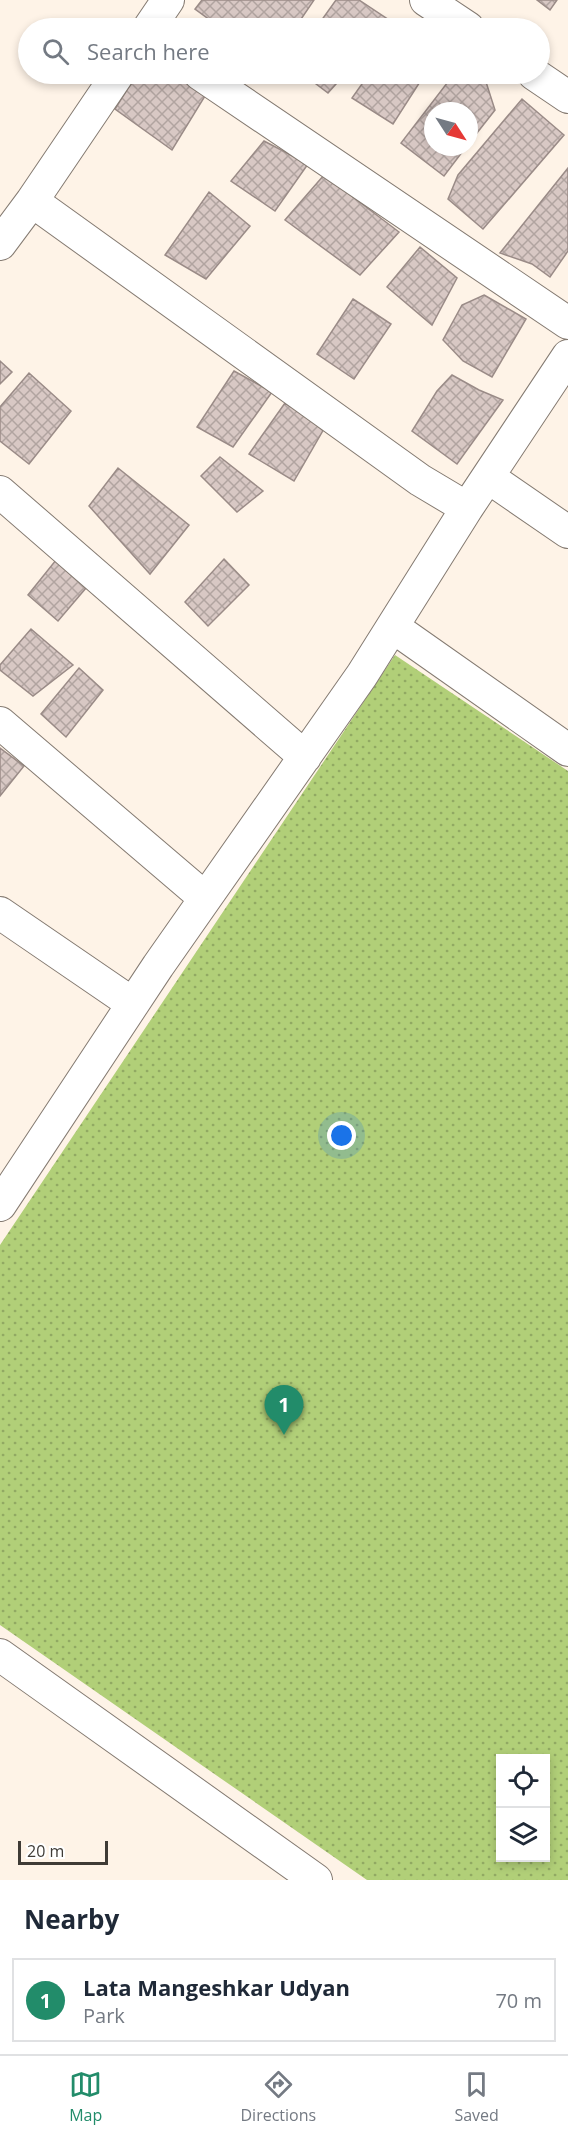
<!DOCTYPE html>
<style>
body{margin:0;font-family:"Open Sans",sans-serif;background:#f2f2f3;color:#1f2937}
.controls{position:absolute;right:18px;bottom:18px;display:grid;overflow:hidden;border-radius:0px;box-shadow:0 3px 9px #0003}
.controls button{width:54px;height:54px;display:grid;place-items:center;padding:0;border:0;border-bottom:2px solid #e0e1e3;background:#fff;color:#1f2937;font:30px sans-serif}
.compass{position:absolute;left:424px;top:102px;width:54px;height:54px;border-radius:50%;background:#fff;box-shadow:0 3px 9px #0003;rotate:126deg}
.scale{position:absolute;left:18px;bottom:15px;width:90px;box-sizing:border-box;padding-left:6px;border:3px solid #3f3b36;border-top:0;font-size:16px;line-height:21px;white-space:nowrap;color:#3f3b36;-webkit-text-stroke:4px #fff;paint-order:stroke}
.you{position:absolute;left:342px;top:1136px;width:21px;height:21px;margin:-15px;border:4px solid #fff;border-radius:50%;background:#1a73e8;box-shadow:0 0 0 9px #1a73e833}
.badge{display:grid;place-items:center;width:39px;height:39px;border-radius:50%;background:#228c6a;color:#fff;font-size:20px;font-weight:700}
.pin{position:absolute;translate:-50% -50px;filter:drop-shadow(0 2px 3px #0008)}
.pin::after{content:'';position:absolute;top:32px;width:21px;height:18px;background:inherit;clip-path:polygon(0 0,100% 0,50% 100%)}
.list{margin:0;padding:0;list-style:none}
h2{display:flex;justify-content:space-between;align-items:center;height:78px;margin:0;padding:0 24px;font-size:26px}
h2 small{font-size:20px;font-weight:400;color:#747a83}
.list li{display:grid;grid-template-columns:39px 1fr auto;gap:18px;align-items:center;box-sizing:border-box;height:84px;margin:0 12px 12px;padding:0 12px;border:2px solid #e0e1e3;border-radius:0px}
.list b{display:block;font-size:22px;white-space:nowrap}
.list p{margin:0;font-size:20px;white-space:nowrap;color:#747a83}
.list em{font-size:20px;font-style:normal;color:#747a83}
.icon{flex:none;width:33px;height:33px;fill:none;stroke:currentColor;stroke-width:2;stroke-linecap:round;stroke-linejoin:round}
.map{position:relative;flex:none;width:568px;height:1880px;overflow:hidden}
.search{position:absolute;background:#fff;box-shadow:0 3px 9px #0003;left:18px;right:18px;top:18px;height:66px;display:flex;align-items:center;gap:15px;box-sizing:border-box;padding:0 21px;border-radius:33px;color:#747a83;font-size:22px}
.sheet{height:174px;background:#fff}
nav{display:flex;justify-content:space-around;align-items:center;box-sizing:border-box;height:84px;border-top:2px solid #e0e1e3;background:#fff;font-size:16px;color:#747a83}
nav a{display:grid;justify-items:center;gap:3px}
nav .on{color:#228c6a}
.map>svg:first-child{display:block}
.grass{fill:url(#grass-dots);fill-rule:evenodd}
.building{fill:url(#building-cross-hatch);stroke:#9a8b87;stroke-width:1.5}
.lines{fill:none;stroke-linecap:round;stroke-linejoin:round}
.street-casing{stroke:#847a71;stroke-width:34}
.street{stroke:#fff;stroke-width:32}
</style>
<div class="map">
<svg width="568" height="1880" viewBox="0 0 568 1880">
<defs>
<pattern id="grass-dots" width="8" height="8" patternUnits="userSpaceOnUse" patternTransform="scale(1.5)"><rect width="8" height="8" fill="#b1cf78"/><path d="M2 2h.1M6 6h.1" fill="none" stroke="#91a963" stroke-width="1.8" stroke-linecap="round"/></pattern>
<pattern id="building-cross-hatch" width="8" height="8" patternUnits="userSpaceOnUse" patternTransform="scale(1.5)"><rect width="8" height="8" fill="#d8c8c4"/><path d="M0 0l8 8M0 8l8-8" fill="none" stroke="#b1a4a0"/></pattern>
</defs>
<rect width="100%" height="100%" fill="#fef3e7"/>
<path class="grass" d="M395 655 568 771V1880H367L0 1625V1245ZM500 1758H546V1858H500Z"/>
<path class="building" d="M202 0H314L295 28H221L195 9Z
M336 0H359L389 20 382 28H316Z
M537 0H557L550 10Z
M407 19 424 28H400Z
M137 74H172L205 96 172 150 115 109Z
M303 74H345L328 93Z
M369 74H425L393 124 352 98Z
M454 74H476L486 82 495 110 469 143V111H433V147H466L444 176 401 143Z
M522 99 564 135 483 229 448 199 458 175Z
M264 141 308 164 275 211 231 181Z
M568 168V251L550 277 532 264 500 253Z
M324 175 399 232 360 275 285 220Z
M209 192 250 226 206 279 165 255Z
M420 247 457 278 432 325 387 287Z
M484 295 526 319 492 377 463 361 443 340 462 305Z
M353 299 391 324 354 379 317 354Z
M0 361 12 372 0 384Z
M234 371 272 392 233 447 197 427Z
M29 373 71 411 29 464 0 441V407Z
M452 375 479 390 503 400 457 464 412 431 437 391Z
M285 403 325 427 294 481 249 454Z
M220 457 263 491 237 512 201 476Z
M118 468 189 525 150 574 89 506Z
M224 559 249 585 208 626 185 602Z
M56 560 86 588 58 621 28 595Z
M31 629 73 665 33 696 0 670V665Z
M79 668 103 690 66 737 41 714Z
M0 748 24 766 0 796Z"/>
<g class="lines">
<g class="street-casing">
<path id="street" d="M426 0 468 28
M149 28 168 0
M118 74 32 201 420 480 467 508 568 356
M200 74 568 323
M534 74 568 97
M0 244 32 201
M488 477 568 532
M0 492 305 757
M393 627 568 750
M0 723 205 898
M0 913 133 1004
M0 1205 158 966 362 675 467 508
M0 1655 316 1880"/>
</g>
<use href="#street" class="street"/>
</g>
</svg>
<div class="controls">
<button><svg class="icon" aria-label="locate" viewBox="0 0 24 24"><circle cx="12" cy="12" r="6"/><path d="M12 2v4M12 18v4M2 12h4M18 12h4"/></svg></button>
<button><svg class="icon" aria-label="layers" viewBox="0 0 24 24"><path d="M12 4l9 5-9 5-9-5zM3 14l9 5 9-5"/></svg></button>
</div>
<svg class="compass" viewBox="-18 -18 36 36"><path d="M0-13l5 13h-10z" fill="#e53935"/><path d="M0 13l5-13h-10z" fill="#747a83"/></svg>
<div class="scale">20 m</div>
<div class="you"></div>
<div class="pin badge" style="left:284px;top:1435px">1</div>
<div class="search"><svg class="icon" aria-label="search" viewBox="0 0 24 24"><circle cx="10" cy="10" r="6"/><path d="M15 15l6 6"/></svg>Search here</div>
</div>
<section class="sheet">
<h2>Nearby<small></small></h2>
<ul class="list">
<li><span class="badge">1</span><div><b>Lata Mangeshkar Udyan</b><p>Park</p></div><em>70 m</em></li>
</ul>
</section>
<nav>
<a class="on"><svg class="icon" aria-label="map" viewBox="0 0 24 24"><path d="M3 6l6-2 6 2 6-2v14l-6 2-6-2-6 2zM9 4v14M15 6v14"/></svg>Map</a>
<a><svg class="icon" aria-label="directions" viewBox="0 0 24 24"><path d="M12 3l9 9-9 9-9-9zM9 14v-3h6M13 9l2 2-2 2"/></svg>Directions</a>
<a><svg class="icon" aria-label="saved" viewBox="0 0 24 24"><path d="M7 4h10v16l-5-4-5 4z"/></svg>Saved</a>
</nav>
